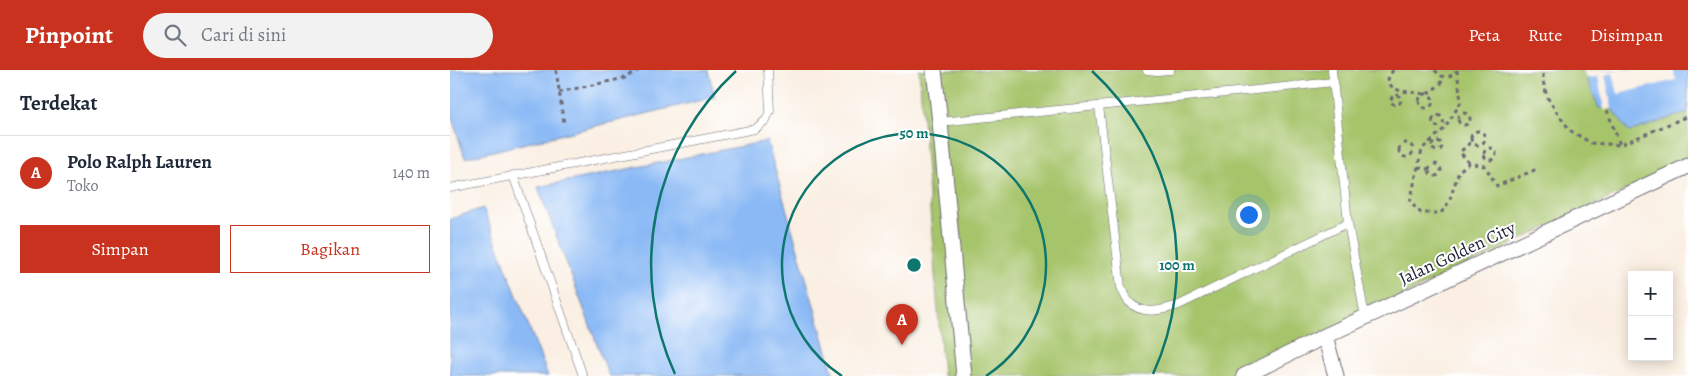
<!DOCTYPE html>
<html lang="id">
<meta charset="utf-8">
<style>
body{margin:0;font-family:Alegreya,serif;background:#f2f2f3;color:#1f2937}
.controls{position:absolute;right:15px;bottom:15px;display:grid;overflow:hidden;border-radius:0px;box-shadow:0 2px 12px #0003}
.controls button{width:45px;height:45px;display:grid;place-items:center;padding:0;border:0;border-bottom:1px solid #e0e1e3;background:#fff;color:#1f2937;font:25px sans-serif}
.you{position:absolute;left:798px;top:144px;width:18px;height:18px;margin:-12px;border:4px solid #fff;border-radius:50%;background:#1a73e8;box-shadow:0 0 0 8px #1a73e833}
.badge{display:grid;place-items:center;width:32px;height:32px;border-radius:50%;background:#c8321e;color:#fff;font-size:16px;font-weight:700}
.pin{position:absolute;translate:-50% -41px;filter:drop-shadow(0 1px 2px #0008)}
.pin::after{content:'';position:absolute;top:26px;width:18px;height:15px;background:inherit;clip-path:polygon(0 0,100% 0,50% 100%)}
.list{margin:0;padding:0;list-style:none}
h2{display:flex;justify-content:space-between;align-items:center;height:65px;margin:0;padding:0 20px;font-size:21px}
h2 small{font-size:16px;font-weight:400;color:#747a83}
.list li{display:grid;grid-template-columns:32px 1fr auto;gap:15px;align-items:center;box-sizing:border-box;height:75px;padding:0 20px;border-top:1px solid #e0e1e3}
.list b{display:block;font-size:19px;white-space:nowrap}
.list p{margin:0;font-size:16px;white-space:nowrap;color:#747a83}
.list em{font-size:16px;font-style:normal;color:#747a83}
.actions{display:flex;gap:10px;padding:15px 20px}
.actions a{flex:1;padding:11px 0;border:1px solid #c8321e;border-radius:0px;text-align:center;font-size:18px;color:#c8321e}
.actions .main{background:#c8321e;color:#fff}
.icon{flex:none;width:28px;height:28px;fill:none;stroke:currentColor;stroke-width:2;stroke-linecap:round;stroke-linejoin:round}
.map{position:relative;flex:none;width:1238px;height:306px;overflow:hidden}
header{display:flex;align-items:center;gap:30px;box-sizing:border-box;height:70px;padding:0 25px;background:#c8321e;color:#fff}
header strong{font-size:24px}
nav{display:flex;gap:28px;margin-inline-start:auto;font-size:18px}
.search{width:350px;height:45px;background:#f2f2f3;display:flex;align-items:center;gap:12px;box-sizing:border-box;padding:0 18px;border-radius:28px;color:#747a83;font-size:19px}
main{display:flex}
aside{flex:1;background:#fff}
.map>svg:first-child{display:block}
.green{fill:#a6c46b;stroke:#647353}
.water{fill:#8ab9f5;stroke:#566e98}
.pier{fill:#faefe2}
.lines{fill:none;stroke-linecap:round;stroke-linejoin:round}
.service-casing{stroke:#6e6a75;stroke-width:9}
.minor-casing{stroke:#6e6a75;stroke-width:17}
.path{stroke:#6e6a75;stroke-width:3;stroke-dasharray:4 4;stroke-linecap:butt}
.service{stroke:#fff;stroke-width:8}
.minor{stroke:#fff;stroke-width:15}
.ring{fill:none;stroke:#0f766e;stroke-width:2.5}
.labels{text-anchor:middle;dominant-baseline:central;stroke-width:4;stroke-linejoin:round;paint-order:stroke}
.street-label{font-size:18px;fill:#22223b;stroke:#fff}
.centre{fill:#0f766e;stroke:#fff;stroke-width:2.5}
.ring-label{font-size:15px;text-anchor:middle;font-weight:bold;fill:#0f766e;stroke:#fff;stroke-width:4;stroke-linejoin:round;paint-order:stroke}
</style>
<header>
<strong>Pinpoint</strong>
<div class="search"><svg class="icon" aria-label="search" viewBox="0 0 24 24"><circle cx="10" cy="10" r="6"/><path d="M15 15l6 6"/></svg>Cari di sini</div>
<nav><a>Peta</a><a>Rute</a><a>Disimpan</a></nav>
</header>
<main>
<aside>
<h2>Terdekat<small></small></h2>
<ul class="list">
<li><span class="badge">A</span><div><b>Polo Ralph Lauren</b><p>Toko</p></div><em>140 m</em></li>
</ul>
<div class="actions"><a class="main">Simpan</a><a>Bagikan</a></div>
</aside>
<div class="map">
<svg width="1238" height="306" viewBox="0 0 1238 306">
<rect width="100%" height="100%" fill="#fff"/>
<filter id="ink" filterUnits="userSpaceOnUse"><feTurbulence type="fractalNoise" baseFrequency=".02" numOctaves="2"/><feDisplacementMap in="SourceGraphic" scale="10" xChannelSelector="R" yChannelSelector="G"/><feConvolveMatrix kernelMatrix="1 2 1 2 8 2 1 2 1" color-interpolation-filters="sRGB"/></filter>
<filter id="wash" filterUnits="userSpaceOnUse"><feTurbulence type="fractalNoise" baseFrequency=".0096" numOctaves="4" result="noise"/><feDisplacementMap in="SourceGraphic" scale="20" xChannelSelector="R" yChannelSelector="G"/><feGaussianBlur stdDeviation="1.12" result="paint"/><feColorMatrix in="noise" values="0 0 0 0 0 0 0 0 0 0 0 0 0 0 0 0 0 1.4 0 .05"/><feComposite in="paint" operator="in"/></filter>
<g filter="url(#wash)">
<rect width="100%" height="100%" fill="#faefe2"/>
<path class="green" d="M469 0H1238V91L782 306H493Z"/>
<path class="water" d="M0 0H258L265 27 15 88 0 42Z
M1133 0H1238V42L1179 62 1162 39 1149 38Z
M317 71 384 306H159L88 117Z
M33 138 98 306H0V149Z"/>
<path class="pier" d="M1133 0H1223L1226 10 1168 24 1163 3 1155 5 1162 39 1154 40 1148 7 1136 8Z"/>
</g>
<g filter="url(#ink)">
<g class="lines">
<g class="service-casing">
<path id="service" d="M697 0 707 1 720 0
M882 0 898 153 915 247
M649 36 671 217C673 222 675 228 679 232 693 246 712 240 729 235L898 153
M490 52 884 12
M63 105 133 306
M0 118 305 59 316 50 320 41 318 0"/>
</g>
<g class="minor-casing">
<path id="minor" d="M484 0 490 52 514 306
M875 266 886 306
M794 306 875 266 1238 96"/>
</g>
<path class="path" d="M106 0 114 53
M943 0 938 9 941 16 950 21 977 24 991 14 992 6
M985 0C991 9 1000 9 1006 1
M1007 0 1011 32 995 58 972 79 960 132 971 143H991L999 132 1009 101 1019 93 1035 96 1047 116 1087 99
M1093 4V11L1097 27 1110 47 1121 61 1141 73 1170 75 1238 46
M109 22 175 8 189 0
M969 31a7 7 0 1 1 14 0a7 7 0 1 1-14 0Z
M941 30a5 5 0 1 1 10 0a5 5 0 1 1-10 0Z
M1157 40 1170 75
M1008 49a6 6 0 1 1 12 0a6 6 0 1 1-12 0Z
M982.5 51a5.5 5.5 0 1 1 11 0a5.5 5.5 0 1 1-11 0Z
M1021 68a7 7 0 1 1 14 0a7 7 0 1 1-14 0Z
M982 76a5 5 0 1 1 10 0a5 5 0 1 1-10 0Z
M949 80a7 7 0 1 1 14 0a7 7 0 1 1-14 0Z
M1034 84a6 6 0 1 1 12 0a6 6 0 1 1-12 0Z
M1019 93 1010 82 1022 71
M979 100a6 6 0 1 1 12 0a6 6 0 1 1-12 0Z
M968 97 979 99"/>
<use href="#service" class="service"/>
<use href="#minor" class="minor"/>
</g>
</g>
<g class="ring">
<path d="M392 306A132 132 0 1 1 536 306"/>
<path d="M225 304A263 263 0 0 1 286 1M642 1A263 263 0 0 1 703 304"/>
</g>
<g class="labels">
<g class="street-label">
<text transform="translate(1007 183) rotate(-25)">Jalan Golden City</text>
</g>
</g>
<circle cx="464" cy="195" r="8" class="centre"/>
<g class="ring-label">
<text x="464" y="68">50 m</text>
<text x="727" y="200">100 m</text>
</g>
</svg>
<div class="controls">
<button>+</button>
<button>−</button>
</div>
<div class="you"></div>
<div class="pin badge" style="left:452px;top:275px">A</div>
</div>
</main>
